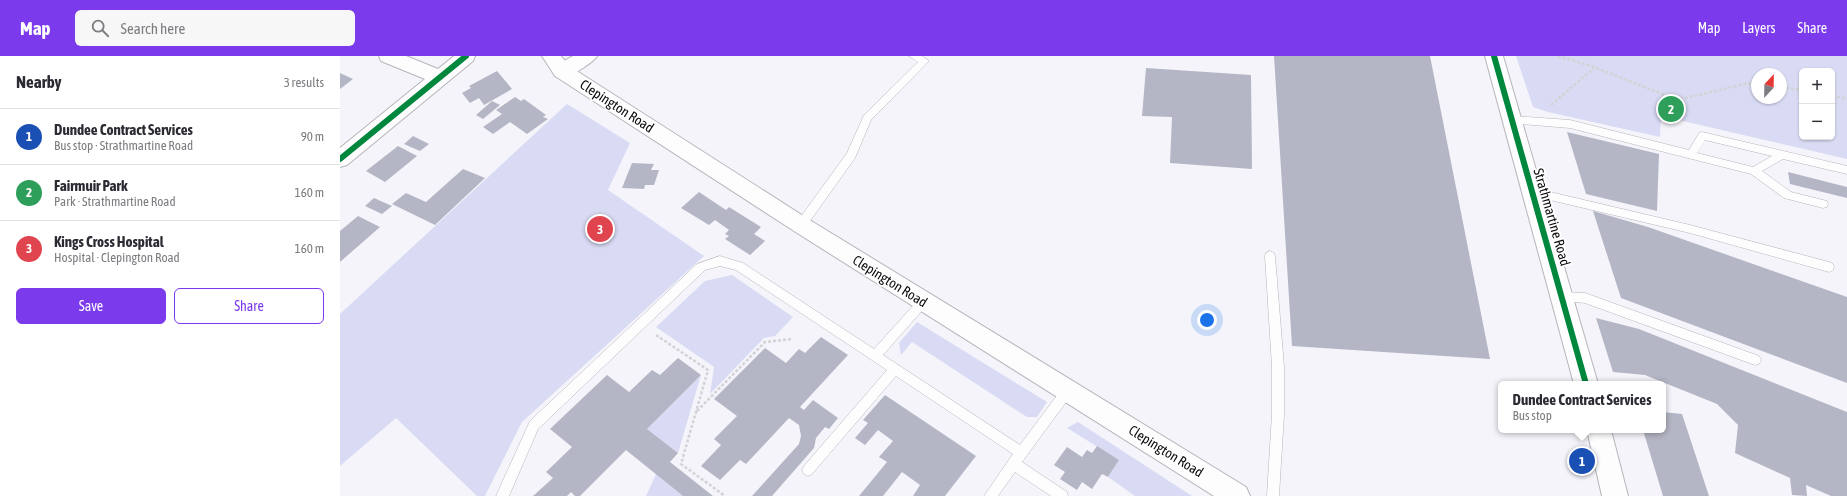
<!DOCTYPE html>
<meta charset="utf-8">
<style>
body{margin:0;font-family:"Asap Condensed",sans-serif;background:#f7f7f7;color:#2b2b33}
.controls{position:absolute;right:12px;top:12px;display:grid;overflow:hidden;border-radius:6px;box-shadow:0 1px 3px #0004}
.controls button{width:36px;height:36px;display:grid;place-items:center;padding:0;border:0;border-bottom:1px solid #e1e1e2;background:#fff;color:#2b2b33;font:20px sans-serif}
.compass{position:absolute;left:1411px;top:12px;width:36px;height:36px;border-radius:50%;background:#fff;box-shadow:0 1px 3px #0004;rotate:22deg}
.you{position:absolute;left:867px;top:264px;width:14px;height:14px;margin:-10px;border:3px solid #fff;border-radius:50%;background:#1a73e8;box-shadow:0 0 0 6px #1a73e833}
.badge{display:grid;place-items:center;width:26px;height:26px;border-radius:50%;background:#7c3aed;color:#fff;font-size:13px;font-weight:700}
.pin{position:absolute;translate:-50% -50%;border:2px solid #fff;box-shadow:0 1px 4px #0006}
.popup{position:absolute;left:1158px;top:325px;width:168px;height:52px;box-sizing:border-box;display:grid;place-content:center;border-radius:6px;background:#fff;filter:drop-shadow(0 1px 3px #0005);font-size:13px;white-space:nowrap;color:#7c7c81}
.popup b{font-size:15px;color:#2b2b33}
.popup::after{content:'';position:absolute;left:50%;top:100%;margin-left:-8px;border:8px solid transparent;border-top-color:#fff}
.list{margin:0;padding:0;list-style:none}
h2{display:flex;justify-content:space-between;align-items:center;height:52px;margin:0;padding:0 16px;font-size:17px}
h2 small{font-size:13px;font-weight:400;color:#7c7c81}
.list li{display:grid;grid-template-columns:26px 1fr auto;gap:12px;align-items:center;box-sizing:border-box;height:56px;padding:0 16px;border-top:1px solid #e1e1e2}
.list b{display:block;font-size:15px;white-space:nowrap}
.list p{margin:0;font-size:13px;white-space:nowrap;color:#7c7c81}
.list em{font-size:13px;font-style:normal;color:#7c7c81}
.actions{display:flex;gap:8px;padding:12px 16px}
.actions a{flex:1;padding:9px 0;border:1px solid #7c3aed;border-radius:6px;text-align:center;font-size:14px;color:#7c3aed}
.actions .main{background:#7c3aed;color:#fff}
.icon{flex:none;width:22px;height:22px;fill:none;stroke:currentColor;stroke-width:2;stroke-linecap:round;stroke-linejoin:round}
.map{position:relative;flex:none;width:1507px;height:440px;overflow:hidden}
header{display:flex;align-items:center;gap:24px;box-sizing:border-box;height:56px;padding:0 20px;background:#7c3aed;color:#fff}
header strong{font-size:19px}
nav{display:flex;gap:22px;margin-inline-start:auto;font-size:14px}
.search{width:280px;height:36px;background:#f7f7f7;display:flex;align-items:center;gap:10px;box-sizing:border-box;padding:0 14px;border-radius:6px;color:#7c7c81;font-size:15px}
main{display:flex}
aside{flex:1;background:#fff}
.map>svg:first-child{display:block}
.green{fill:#d9dbf4;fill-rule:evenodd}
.building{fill:#b5b6c5}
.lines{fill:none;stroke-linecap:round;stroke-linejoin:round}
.lane-casing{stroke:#b5b5ba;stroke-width:1}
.street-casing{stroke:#b5b5ba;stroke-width:2}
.secondary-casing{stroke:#b5b5ba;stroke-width:2}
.path{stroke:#d2d3d5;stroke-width:2.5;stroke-dasharray:3 2;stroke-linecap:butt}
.lane{fill:#fdfdfe;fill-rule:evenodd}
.street{fill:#fdfdfe;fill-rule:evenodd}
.secondary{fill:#fdfdfe;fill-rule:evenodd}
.cycleway-casing{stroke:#fff;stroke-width:8}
.cycleway{stroke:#00873e;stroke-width:6}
.labels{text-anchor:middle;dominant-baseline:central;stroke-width:3.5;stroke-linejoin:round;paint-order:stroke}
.street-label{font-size:14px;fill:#0c0c10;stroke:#fff}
</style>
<header>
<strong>Map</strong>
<div class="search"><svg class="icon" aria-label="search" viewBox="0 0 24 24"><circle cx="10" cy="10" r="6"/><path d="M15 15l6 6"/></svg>Search here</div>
<nav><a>Map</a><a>Layers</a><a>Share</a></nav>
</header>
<main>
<aside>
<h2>Nearby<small>3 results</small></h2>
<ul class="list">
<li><span class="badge" style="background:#1a4fb4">1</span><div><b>Dundee Contract Services</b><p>Bus stop · Strathmartine Road</p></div><em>90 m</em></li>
<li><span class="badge" style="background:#2e9e5b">2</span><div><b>Fairmuir Park</b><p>Park · Strathmartine Road</p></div><em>160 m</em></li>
<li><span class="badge" style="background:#e0444e">3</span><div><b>Kings Cross Hospital</b><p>Hospital · Clepington Road</p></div><em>160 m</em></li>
</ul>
<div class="actions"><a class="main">Save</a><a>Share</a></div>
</aside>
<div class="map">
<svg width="1507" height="440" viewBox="0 0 1507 440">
<rect width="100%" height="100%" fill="#f4f4fa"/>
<path class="green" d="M1176 0H1507V103L1321 60 1320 81 1208 56 1193 51ZM1462 15H1492V81H1462ZM1417 18H1441V42H1417Z
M227 48 290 87 268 134 364 200 182 366 145 440H137L56 362 0 410V258Z
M392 219 453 261 435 280 424 282 370 338 374 311 316 271 365 225Z
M577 266 707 346 697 361H687L572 286 561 299 559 287Z
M361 319 338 397 307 373Z
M738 366 852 440H795L768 421 779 404 727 372Z
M316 418 343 440H306Z"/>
<path class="building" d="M934 0H1090L1150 303 952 290Z
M806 12 911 19 912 113 830 107 832 61 802 60Z
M157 15 172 33 144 49 139 42 130 47 122 37 131 32 129 30Z
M0 17 13 23 0 33Z
M175 41 181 45 184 43 206 59 203 61 208 63 187 78 170 66 153 78 143 71 162 58 156 54Z
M152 45 160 49 143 63 136 59Z
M1227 76 1319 98 1317 155 1246 138Z
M73 80 89 88 80 95 64 88Z
M58 90 77 100 45 126 26 115Z
M292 107 314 108 311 114H319L314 129H305L304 133 282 132Z
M123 113 145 122 95 169 52 148 66 137 86 146Z
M1448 116 1507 131V142L1450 128Z
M359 136 386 154 389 151 421 171 414 178 425 185 410 199 385 183 389 180 385 178 389 174 375 164 369 169 341 152Z
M34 142 52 150 42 158 25 150Z
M1253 155 1308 171 1507 241V327L1281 242Z
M18 160 40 171 0 206V175Z
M1256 262 1299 273 1507 356V440H1491L1466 429 1467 440 1452 439 1450 422 1395 397 1398 369 1377 348 1305 319 1273 316Z
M481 281 508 299 460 351 464 354 473 344 498 362 489 373 485 371 476 382 474 392 432 440H412L459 388 461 380 459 369 449 362 406 408 400 404 380 424 361 410 381 389 374 383 397 360 374 343 425 292 446 307 459 293 465 297Z
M338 302 361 319 307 373 338 397 330 406 373 440H343L286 394 240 440H235L231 436 227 440H193L213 422 206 416 232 391 210 373 267 319 289 336 312 314 320 319Z
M545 339 636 400 605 440H573L580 429 562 416 543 440H519L547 406 539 401 553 385 538 374 525 389 515 382 528 367 523 364Z
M1323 356 1342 358 1369 440H1323L1303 374H1323Z
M757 390 779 404 768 421 762 418 752 433 742 426 737 434 720 423 725 416 714 409 727 391 742 401 747 394 752 397Z"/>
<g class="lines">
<g class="lane-casing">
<path id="lane" d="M569 0H582L589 5 531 64 515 102 465 172H457L456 169 457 166 507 97 524 59 578 6Z
M1172 60 1230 64 1349 94 1359 77 1362 76 1507 110V118L1443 103 1422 115 1451 136 1487 145 1488 148 1487 151 1483 152 1444 142 1411 118 1230 72 1169 67 1167 64 1169 61ZM1365 84 1432 100 1413 111 1357 97Z
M1193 132 1350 169 1489 206 1493 208 1494 211 1493 214 1489 216 1350 177 1193 140 1188 136Z
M930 195 934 197 935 200 944 311V358L939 440H927L932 358V311L925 200 926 197Z
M380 200 403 207 534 293 579 243 583 241 587 243 589 246 587 249 543 299 680 389 724 330 728 329 732 330 734 334 732 338 682 406 727 436 728 440H711L675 416 658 440H644L673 398 556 320 472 418 468 420 464 418 462 414 464 410 547 314 396 214 380 210 365 214 198 373 169 440H156L190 365 357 208Z
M1222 236 1245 237 1419 300 1421 304 1419 308 1415 309 1245 247 1218 244 1216 241 1218 238Z"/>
</g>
<g class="street-casing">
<path id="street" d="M39 0H66L98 13 114 0H135L133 5 7 109 0 111V92L85 23 41 5Z
M233 0H257C254 6 229 22 222 22 219 22 217 20 215 20L213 15 215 10Z"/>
</g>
<g class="secondary-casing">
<path id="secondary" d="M202 0H221L229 10 468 163 906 431 910 440H874L454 175 215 20Z
M1145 0H1163L1258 328H1234Z
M1247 374H1271L1288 440H1262Z"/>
</g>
<path class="path" d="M1218 0 1254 11 1337 44 1409 27 1417 28
M1441 31 1462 34
M1492 40 1507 43
M1211 49 1254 12
M316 279 368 314 341 408 385 440
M357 355 425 286 452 283"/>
<use href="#lane" class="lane"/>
<use href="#street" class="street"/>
<use href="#secondary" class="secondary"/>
<g class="cycleway-casing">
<path id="cycleway" d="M1154 0 1246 328
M0 103 126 0"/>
</g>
<use href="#cycleway" class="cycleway"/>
</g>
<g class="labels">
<g class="street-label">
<text transform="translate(277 50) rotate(33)">Clepington Road</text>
<text transform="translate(1212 161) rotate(74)">Strathmartine Road</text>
<text transform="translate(550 225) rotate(32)">Clepington Road</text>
<text transform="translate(826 395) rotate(32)">Clepington Road</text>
</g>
</g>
</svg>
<div class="controls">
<button>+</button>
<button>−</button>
</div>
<svg class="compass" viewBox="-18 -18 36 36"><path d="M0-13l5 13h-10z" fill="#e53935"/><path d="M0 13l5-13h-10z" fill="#7c7c81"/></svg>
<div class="you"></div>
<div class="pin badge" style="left:1242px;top:405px;background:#1a4fb4">1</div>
<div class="popup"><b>Dundee Contract Services</b>Bus stop</div>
<div class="pin badge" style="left:1331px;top:53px;background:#2e9e5b">2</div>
<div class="pin badge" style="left:260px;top:173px;background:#e0444e">3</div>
</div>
</main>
